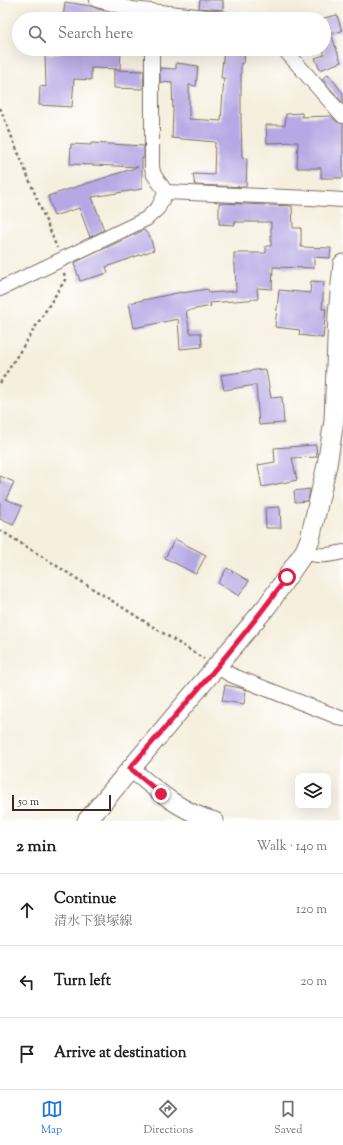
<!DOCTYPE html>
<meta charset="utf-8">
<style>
body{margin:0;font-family:"Sorts Mill Goudy","Noto Serif JP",serif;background:#f2f2f2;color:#202124}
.controls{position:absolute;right:12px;bottom:12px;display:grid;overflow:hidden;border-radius:8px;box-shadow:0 4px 16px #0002}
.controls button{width:36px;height:36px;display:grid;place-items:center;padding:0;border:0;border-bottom:1px solid #e0e0e0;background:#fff;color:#202124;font:20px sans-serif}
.scale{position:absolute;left:12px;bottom:10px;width:99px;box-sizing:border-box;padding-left:4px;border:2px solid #3b2a1e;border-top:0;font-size:11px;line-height:14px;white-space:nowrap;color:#3b2a1e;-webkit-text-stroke:3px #fff;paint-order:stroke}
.stop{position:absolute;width:12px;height:12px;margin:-9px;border:3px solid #e11d48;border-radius:50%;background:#fff}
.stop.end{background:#e11d48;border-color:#fff;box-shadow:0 1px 4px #0008}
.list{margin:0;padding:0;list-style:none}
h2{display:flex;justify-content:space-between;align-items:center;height:52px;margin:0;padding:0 16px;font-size:17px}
h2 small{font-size:13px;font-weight:400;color:#757577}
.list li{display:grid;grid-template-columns:26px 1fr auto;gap:12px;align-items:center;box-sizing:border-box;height:72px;padding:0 16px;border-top:1px solid #e0e0e0}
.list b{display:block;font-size:15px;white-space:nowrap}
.list p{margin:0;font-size:13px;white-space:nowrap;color:#757577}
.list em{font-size:13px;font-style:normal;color:#757577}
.icon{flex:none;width:22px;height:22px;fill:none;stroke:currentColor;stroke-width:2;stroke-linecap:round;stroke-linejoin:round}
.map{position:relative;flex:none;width:343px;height:821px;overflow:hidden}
.search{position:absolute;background:#fff;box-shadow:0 4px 16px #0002;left:12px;right:12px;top:12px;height:44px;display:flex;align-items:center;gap:10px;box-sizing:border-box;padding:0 14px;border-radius:22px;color:#757577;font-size:15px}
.sheet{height:268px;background:#fff}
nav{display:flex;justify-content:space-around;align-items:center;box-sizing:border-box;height:56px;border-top:1px solid #e0e0e0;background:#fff;font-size:11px;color:#757577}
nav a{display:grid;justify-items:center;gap:2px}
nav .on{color:#1a73e8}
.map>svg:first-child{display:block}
.building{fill:#b6a8e4}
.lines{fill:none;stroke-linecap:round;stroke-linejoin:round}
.minor-casing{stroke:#7c6f61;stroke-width:16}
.tertiary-casing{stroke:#7c6f61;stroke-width:19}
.secondary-casing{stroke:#7c6f61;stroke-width:21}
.path{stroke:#7c6f61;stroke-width:2.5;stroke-dasharray:3 3;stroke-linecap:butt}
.minor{stroke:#fff;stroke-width:14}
.tertiary{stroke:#fff;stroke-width:17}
.secondary{stroke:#fff;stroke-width:19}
.route{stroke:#e11d48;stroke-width:5}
</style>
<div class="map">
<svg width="343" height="821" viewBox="0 0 343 821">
<rect width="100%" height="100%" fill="#fff"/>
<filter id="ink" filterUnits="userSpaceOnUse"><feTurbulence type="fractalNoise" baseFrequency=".025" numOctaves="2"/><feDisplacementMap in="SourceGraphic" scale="8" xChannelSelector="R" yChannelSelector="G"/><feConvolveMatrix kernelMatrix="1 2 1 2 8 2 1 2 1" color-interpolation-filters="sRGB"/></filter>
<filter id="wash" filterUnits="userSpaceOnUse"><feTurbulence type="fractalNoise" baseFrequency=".012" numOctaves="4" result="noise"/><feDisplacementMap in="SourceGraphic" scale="16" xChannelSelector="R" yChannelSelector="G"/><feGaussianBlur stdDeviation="0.9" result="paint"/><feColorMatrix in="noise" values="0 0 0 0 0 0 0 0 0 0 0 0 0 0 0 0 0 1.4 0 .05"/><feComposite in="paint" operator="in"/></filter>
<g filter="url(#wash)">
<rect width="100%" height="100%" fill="#f6efde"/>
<g id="blocks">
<path class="building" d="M200 0H223V10L199 8Z
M65 2 91 6 98 9 121 15V19H63Z
M337 15 342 31 331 34 341 62 320 70 315 58 324 55V18Z
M60 49H121L120 69 91 68V80L74 79 72 107 39 105 40 86 46 87 45 54H60Z
M224 49H245L244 63H241V118L242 158 247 159 246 187 195 185 193 174 214 175 215 142 172 138 173 112 172 83 160 82V68L176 69V63L198 66 196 86 189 85V119L221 121 224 78H221Z
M114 70 144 71 143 89 114 88Z
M328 74 343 93V103L322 79Z
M302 113V117L331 116 337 122 343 124V178H321V168H297L298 142 267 143 266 125H285L286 114Z
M91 143 144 146V158H142V189L92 197 104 230 90 237 79 208 54 216 48 196 138 167 70 164 71 144 91 145Z
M219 203 292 206 293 228H301V247L331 248 330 258 314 257V268L273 267 272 289 257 288 258 299 210 303 211 306 186 311 190 333H201L202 347 180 349 178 319 134 328 129 303 182 292V293L208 289 209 293 236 291 235 264H234V253H266V246H271V222H235V225L219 224Z
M144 230 150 237 154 250 106 267 108 273 80 281 74 263Z
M311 281 324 282 322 309H326L323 338 299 335 300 330 275 327 279 290 310 293Z
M263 369 266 370 271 398 282 397 284 423 259 425 256 385 224 390 221 375Z
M316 445 317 457 292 458 297 480 262 487 258 465 275 462 274 448Z
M0 476 14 482 6 499 22 506 13 525 0 519Z
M310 489 308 501 295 502 294 491Z
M280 507 281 528H266L265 508Z
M175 539 206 555 196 574 165 558Z
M227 568 249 581 239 596 218 583Z
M225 685 240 688 246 690 244 704 222 701Z"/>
</g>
</g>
<g filter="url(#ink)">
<use href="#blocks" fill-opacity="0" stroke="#7c6f61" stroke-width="1"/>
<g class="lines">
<g class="minor-casing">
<path id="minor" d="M97 0 132 9 225 19
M152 49V168L154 175 166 192
M284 49 343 116
M166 192 311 198 343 200
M0 289 146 219 158 208 166 192
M305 551C317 558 330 555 343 552
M217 667 231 675 343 719"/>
</g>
<g class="tertiary-casing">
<path id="tertiary" d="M130 768C156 790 181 812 215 821"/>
</g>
<g class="secondary-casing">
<path id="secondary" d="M87 821 267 606 305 551 310 539 327 465 334 421 338 314 343 264"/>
</g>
<path class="path" d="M0 108 57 248
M0 383 65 280 64 272
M0 530 204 659"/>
<use href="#minor" class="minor"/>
<use href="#tertiary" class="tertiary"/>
<use href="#secondary" class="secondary"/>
</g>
</g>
<g class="lines" filter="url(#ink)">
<path class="route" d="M161 794 130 768C184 706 239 644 287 577"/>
</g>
</svg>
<div class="controls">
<button><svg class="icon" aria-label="layers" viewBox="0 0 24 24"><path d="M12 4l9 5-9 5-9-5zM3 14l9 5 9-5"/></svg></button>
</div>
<div class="scale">50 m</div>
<div class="stop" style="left:287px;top:577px"></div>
<div class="stop end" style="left:161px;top:794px"></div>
<div class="search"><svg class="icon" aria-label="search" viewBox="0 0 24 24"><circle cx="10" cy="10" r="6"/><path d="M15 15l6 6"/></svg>Search here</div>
</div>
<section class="sheet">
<h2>2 min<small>Walk · 140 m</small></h2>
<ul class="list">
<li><svg class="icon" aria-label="ahead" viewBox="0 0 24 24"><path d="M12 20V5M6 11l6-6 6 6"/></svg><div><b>Continue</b><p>清水下狼塚線</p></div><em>120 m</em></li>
<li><svg class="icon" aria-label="left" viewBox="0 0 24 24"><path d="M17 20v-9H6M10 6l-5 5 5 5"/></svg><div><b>Turn left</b></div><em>20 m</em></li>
<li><svg class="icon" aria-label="arrive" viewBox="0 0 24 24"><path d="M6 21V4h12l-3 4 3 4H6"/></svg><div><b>Arrive at destination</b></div></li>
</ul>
</section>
<nav>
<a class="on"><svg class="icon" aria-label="map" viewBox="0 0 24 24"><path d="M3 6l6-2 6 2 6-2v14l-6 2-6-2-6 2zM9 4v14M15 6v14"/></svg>Map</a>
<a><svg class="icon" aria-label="directions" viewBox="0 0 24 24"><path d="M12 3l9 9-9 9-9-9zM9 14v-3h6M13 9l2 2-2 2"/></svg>Directions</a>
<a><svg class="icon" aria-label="saved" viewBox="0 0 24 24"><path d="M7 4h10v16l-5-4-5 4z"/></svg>Saved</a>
</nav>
